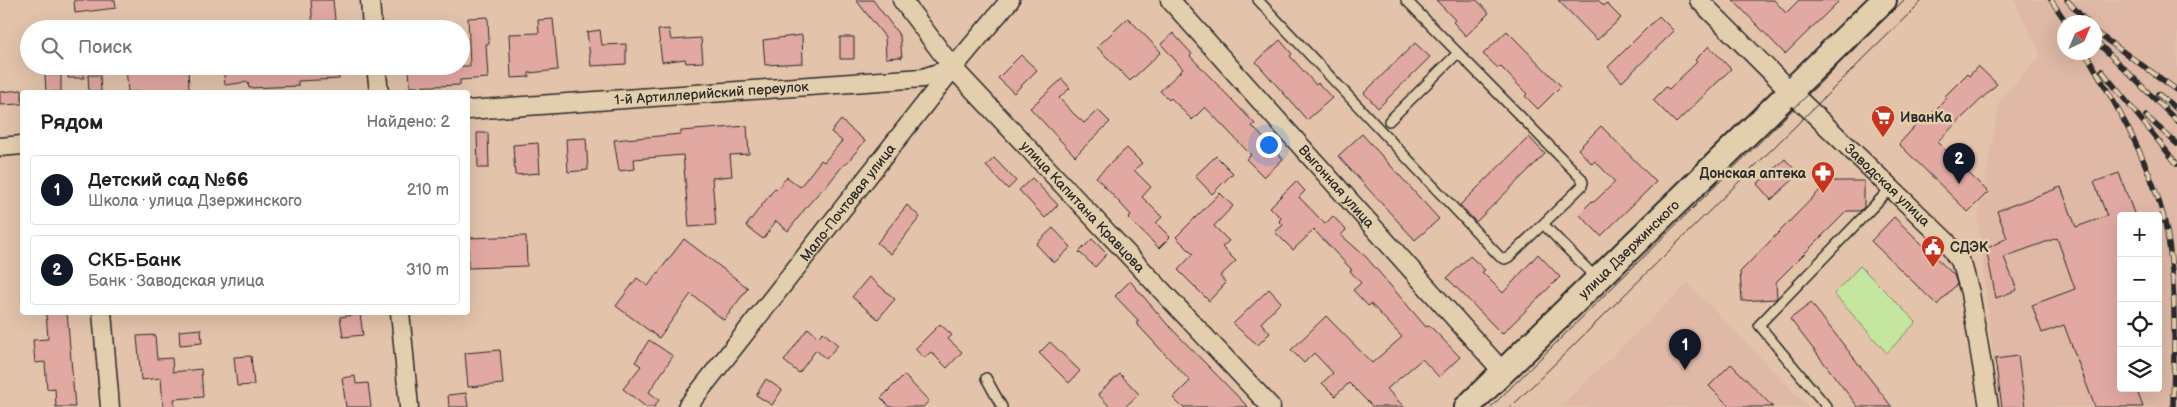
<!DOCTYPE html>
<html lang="ru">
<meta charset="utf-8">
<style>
body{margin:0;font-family:"Balsamiq Sans",sans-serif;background:#f6f6f6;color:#202124}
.controls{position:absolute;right:15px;bottom:15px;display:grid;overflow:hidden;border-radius:5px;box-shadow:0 5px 20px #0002}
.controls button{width:45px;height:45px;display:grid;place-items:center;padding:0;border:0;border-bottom:1px solid #e0e0e0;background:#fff;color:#202124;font:25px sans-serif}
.compass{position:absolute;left:2057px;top:15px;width:45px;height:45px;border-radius:50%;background:#fff;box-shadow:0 5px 20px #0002;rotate:44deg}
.you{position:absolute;left:1268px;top:144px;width:18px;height:18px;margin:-12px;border:4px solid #fff;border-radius:50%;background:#1a73e8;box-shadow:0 0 0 8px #1a73e833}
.badge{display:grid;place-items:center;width:32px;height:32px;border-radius:50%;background:#111827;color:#fff;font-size:16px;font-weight:700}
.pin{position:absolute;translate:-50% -41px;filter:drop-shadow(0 1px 2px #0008)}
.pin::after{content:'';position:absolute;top:26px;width:18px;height:15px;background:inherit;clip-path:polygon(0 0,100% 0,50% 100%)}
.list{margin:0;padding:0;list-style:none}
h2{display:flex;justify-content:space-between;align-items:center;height:65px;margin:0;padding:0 20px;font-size:21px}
h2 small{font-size:16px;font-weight:400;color:#757577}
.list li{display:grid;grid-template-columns:32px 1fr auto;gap:15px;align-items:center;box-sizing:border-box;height:70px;margin:0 10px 10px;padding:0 10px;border:1px solid #e0e0e0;border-radius:5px}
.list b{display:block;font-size:19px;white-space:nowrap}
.list p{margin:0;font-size:16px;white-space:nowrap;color:#757577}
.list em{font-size:16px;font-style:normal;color:#757577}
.icon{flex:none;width:28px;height:28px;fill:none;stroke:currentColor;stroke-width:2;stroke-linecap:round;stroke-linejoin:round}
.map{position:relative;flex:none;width:2177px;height:407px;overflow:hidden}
.search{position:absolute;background:#fff;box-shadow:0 5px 20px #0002;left:20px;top:20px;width:450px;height:55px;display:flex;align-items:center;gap:12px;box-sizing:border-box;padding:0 18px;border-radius:28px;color:#757577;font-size:19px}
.panel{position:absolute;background:#fff;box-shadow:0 5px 20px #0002;left:20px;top:90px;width:450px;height:225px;border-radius:5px}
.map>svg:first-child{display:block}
.built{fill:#dfb8a6;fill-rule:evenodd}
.green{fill:#c4e69f;stroke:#788865}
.building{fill:#e2a8a2;stroke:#2b2b2b}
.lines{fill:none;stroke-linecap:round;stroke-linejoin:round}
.lane-casing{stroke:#2b2b2b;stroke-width:12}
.street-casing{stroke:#2b2b2b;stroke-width:21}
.secondary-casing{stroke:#2b2b2b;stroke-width:28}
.lane{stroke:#e3cead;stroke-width:9}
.street{stroke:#e3cead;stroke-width:18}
.secondary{stroke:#e3cead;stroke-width:24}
.tram{stroke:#2b2b2b;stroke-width:1}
.rail-casing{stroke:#2b2b2b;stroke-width:5.5}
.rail{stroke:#e3cead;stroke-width:4;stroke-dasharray:11;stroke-linecap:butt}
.labels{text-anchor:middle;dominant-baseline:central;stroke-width:5;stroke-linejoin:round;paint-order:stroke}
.street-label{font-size:14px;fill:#2b2b2b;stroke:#e3cead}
.poi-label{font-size:14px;font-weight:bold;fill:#2b2b2b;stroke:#e3cead;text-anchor:start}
</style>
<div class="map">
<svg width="2177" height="407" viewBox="0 0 2177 407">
<rect width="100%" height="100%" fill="#e3c3aa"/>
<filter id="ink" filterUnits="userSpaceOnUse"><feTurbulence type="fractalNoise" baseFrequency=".02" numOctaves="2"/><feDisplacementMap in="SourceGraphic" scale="10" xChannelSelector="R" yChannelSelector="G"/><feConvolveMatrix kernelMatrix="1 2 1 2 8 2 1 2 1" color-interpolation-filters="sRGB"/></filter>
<g filter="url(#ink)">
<path class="built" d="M2014 0H2177V407H1999L1978 219 2000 100 2041 56ZM2064 22H2094V52H2064ZM2121 216H2158V388H2121Z
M1688 283 1808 407H1560Z"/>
<path class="green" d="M1860 266 1916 322 1887 353 1834 294Z"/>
<path class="building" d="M74 0H115L116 8 75 13Z
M311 0H333L336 29H313Z
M856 0H873L900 36 902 58 900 57 886 58 885 37Z
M1436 0H1477L1489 13 1466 36 1453 22 1455 20Z
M1558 0H1598L1604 6 1606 3 1621 18 1597 40Z
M1733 0H1774L1786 13 1799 0H1840L1785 54Z
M1659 16 1674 31 1622 82 1608 67Z
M488 17 489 44H486L488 78 460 80V85L410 87 409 66H470L468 18Z
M1128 18 1161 52 1130 81 1097 47Z
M553 19 558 70 529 73V77L511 78 509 34 539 33 538 20Z
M669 29 671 40 701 38 703 62 686 63 685 59 662 62 658 30Z
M600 30 602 45 626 44V64L591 66 587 32Z
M1507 31 1561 86 1538 109 1525 96 1527 94 1500 66 1498 68 1483 54Z
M1173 33 1192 54 1190 56 1255 124 1252 126 1283 159 1264 177 1246 159 1251 155 1205 107 1192 120 1171 98 1169 100 1160 91 1183 69 1161 44Z
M802 35 803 63 765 65 763 40Z
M840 37H854V59H840Z
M1280 40 1292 54 1290 56 1316 85 1318 83 1332 98 1307 120 1256 62Z
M1415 43 1430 57 1378 108 1364 93Z
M1709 46 1731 69 1676 123 1653 100 1666 87 1669 89 1697 62 1695 60Z
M1021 55 1037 70 1014 93 998 78Z
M68 66H84V78H68Z
M126 66H188L189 89 157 92H128Z
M223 66H265V70L339 66V79L298 81V86L249 88 248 82 225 85Z
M1978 66 1997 84 1937 142 1988 192 1968 212 1899 144 1927 113 1930 115 1947 98 1945 96 1967 74 1969 76Z
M45 75H61V92H46Z
M88 75H100L101 92H89Z
M1062 79 1070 88 1059 98 1075 115 1084 123 1098 110 1110 122 1075 156 1030 108Z
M22 90V104L0 105V92Z
M841 120 865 141 845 165 844 164 825 188 824 187 808 205 788 231 776 221 763 239 746 226 775 188 777 189 787 177 800 187 821 160 824 162 842 141 831 132Z
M747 126 749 154 730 155 732 176 712 178 716 225 689 227 683 155 634 159 635 169 619 171 614 140 681 134V131Z
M1601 126 1656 182 1601 236 1579 214 1592 201 1594 202 1615 182 1595 161 1592 164 1578 149Z
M477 133H488L489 168H478Z
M1362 134 1439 219 1415 240 1338 156Z
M1529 137 1545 154 1476 222 1460 205Z
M586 138 588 170 568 172 566 139Z
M538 143 540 173 515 175 513 145Z
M1127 148 1142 163 1134 170 1151 187 1142 197 1162 217 1156 223 1170 237 1159 248 1128 218 1131 215 1096 177Z
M1216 156 1233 173 1212 194 1195 176Z
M994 158 1016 181 1008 189 986 166Z
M1785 159 1799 174 1771 200 1757 184Z
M2119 173 2135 216H2121V388H2136L2143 407H2095L2064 325 2042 333 2032 305 2075 289 2057 238 2004 257 2017 290 1996 298 1986 249 2007 238 1997 211 2061 187 2076 227 2107 216 2094 182Z
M1032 178 1058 205 1045 218 1019 190Z
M1296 181 1305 191 1299 197 1325 224 1333 216 1346 230 1341 235 1366 257 1426 327 1429 325 1460 357 1439 377 1422 359 1387 389 1404 407H1373L1349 383 1335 396 1322 383 1333 373 1314 353 1304 363 1291 350 1326 316 1372 363 1402 337 1371 304 1368 306 1353 290 1361 283 1350 271 1352 270 1314 230 1293 250 1275 232 1283 225 1279 221 1281 218 1270 207Z
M1829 181H1864V207L1860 211H1847L1776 282 1777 298 1775 299 1742 301 1740 272Z
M1220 193 1233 206 1214 226 1229 241 1222 247 1236 261 1220 276 1226 283 1209 301 1178 270 1193 254 1176 237Z
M907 205 920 217 891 254 877 243Z
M1894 217 1954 275 1957 284 1937 305 1871 241Z
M1053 228 1071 247 1054 263 1036 244Z
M526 236 527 266 468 268V238Z
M684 239 748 288 724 320 691 294 659 338 616 306 637 278 648 286Z
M1092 239 1107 254 1095 267 1079 252Z
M1538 254 1560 277 1502 334 1447 278 1470 256 1485 270 1482 272 1503 293Z
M869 277 895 299 878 319 852 297Z
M1130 281 1167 324 1248 407H1182L1173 398 1190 381 1136 323 1139 321 1115 296Z
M1269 289 1281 302 1261 323 1270 333 1258 345 1233 324Z
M1811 303 1892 407H1858L1790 319Z
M46 312H67L75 407H56L55 388 47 389 45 362 35 363 33 340 48 339Z
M360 314 363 335 343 337 340 317Z
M940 324 952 335 948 339 962 352 947 368 931 352 924 358 915 349Z
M808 328 818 337 823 332 838 345 826 359 816 350 799 373 784 361Z
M201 329 202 343 180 345 179 331Z
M155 335 157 359 172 358 173 372 201 369 203 397 174 399 175 407H163L161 378 141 380 137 336Z
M649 340 673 356 649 392 659 400 654 407H646L623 389 641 366 635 362Z
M1050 342 1080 371 1069 383 1039 353Z
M500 350 503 384 468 387 465 353Z
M251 356 254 385 237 386 234 357Z
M2018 356 2025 407H2002L1995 359Z
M1731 364 1773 407H1730L1709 386Z
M1120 374 1139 394 1125 407H1110L1098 394Z
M904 375 929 401 923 407H890L881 398Z
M355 376 356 384 368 383 371 407H346L342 378Z
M766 379 782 390 772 405 756 395Z
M466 393 468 407H449L448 395Z"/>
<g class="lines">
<g class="lane-casing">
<path id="lane" d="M1258 0 1500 257 1505 259 1509 257 1543 224
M1406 0 1581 178 1583 182 1582 186 1543 224 1597 279
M1389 121 1458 53
M986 378 1002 407
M1827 407 1759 325 1891 188"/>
</g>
<g class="street-casing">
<g id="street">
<path d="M370 0 372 29"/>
<path id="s1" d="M902 0 953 68 1271 407"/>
<path id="s2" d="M1170 0 1503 372"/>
<path id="s3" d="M1699 0 1790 91 1946 241 1963 267 1970 293 1989 407"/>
<path d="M376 66 379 92"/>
<path id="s4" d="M468 110 923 78 953 68"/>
<path d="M0 147 22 145"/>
<path d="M102 312 110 407"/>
<path d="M400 312 409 407"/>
<path id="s5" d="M687 407 953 68 1010 0"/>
</g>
</g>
<g class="secondary-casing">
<g id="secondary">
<path id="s6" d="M1467 407 1884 0"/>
</g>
</g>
<use href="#lane" class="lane"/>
<use href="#street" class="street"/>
<use href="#secondary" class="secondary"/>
<path class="tram" d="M1491 407 1904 0
M1511 407 1923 0"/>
<g class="rail-casing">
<path id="rail" d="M2051 0 2066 22
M2067 0 2087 22
M2094 31 2177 90
M2094 39 2177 121
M2085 52C2118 108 2154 168 2167 232 2177 289 2174 349 2173 407
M2102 71 2177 164
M2158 94 2177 109
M2146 116 2177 144"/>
</g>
<use href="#rail" class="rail"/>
</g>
</g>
<defs>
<g id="supermarket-pin" transform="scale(1.25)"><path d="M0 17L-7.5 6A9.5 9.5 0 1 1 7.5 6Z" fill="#c8321e" stroke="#e3cead"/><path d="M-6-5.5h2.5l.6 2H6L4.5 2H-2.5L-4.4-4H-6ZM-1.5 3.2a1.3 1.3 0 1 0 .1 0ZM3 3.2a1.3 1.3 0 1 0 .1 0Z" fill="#fff"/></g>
<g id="pharmacy-pin" transform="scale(1.25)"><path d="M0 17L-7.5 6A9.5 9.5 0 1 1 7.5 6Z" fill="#c8321e" stroke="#e3cead"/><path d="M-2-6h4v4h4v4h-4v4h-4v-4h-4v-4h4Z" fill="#fff"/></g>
<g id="civic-pin" transform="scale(1.25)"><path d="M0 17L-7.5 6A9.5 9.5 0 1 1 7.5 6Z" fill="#c8321e" stroke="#e3cead"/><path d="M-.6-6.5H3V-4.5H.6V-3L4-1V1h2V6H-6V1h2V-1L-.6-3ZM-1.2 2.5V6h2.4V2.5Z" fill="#fff"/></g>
</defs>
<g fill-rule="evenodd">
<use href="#supermarket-pin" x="1883" y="117"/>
<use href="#pharmacy-pin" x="1823" y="173"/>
<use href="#civic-pin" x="1933" y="247"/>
</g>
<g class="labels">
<g class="street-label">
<text stroke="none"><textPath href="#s4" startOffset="244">1-й Артиллерийский переулок</textPath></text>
<text stroke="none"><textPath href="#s3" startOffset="264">Заводская улица</textPath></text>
<text stroke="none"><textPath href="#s2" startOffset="250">Выгонная улица</textPath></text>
<text stroke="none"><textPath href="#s5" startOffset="260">Мало-Почтовая улица</textPath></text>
<text stroke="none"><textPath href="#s1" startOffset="275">улица Капитана Кравцова</textPath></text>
<text stroke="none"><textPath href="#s6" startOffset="226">улица Дзержинского</textPath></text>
</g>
<g class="poi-label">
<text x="1900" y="117">ИванКа</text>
<text x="1806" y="173" text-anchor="end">Донская аптека</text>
<text x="1950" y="247">СДЭК</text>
</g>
</g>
</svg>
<div class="controls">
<button>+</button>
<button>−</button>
<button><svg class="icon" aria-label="locate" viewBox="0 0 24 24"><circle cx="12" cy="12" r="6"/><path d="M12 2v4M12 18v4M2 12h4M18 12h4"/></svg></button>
<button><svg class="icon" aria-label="layers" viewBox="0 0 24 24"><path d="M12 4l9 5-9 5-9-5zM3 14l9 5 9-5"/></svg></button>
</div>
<svg class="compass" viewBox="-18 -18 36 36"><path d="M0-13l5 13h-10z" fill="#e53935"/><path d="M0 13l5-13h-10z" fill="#757577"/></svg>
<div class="you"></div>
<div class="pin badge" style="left:1685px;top:370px">1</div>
<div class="pin badge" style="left:1959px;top:184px">2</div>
<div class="search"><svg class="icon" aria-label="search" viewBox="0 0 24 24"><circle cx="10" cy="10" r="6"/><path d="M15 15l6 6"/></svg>Поиск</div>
<section class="panel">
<h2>Рядом<small>Найдено: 2</small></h2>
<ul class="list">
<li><span class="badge">1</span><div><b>Детский сад №66</b><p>Школа · улица Дзержинского</p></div><em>210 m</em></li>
<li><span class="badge">2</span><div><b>СКБ-Банк</b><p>Банк · Заводская улица</p></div><em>310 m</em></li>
</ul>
</section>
</div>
